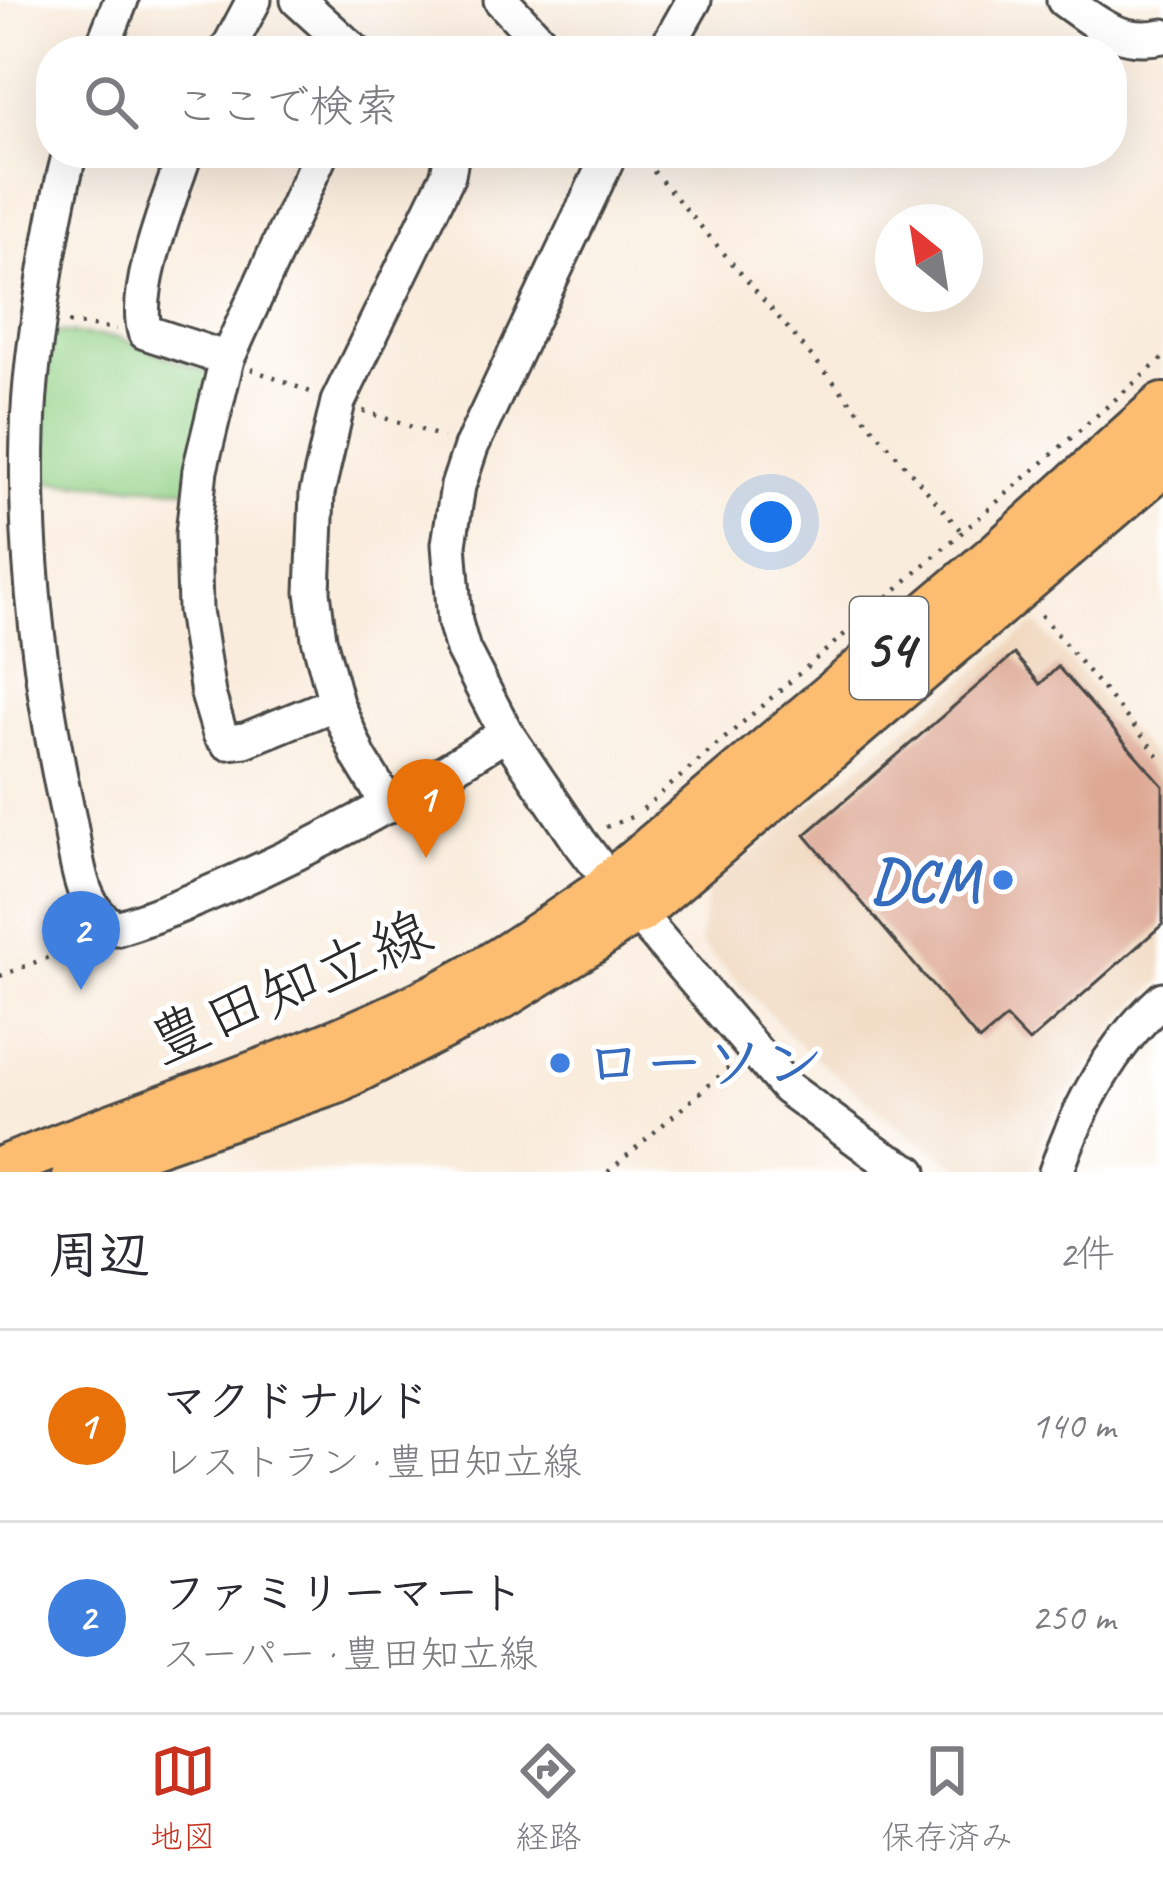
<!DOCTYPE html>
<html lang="ja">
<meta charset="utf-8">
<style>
body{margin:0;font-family:Caveat,"Klee One",sans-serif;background:#f7f7f7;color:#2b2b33}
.compass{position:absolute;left:875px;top:204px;width:108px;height:108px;border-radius:50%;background:#fff;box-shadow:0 12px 48px #0002;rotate:330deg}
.you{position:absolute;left:771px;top:522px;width:42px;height:42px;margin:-30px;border:9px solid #fff;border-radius:50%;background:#1a73e8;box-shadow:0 0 0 18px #1a73e833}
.badge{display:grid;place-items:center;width:78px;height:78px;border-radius:50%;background:#c8321e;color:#fff;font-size:39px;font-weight:700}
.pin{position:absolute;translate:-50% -99px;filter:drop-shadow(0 3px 6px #0008)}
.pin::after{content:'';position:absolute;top:63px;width:42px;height:36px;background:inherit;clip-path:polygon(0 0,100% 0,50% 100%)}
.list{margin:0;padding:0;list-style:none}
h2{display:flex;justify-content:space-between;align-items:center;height:156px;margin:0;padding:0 48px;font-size:51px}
h2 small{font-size:39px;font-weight:400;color:#7c7c81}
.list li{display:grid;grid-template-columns:78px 1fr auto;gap:36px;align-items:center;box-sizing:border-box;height:192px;padding:0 48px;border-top:3px solid #e1e1e2}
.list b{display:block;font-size:45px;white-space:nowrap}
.list p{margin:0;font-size:39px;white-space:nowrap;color:#7c7c81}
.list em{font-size:39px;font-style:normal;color:#7c7c81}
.icon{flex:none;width:66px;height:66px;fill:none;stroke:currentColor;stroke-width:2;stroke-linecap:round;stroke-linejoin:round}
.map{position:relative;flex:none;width:1163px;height:1172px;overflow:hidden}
.search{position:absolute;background:#fff;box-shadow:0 12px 48px #0002;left:36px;right:36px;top:36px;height:132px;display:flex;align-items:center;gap:30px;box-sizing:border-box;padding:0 42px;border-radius:48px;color:#7c7c81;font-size:45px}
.sheet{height:540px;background:#fff}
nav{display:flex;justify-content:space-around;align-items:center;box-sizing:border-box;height:168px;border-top:3px solid #e1e1e2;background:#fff;font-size:33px;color:#7c7c81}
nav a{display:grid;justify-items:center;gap:6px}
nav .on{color:#c8321e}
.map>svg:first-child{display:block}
.built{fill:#efd6bb}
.green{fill:#95d389;stroke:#607f5a;stroke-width:3}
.building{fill:#dda793}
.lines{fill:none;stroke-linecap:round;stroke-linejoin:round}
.minor-casing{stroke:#4a4846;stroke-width:39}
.major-casing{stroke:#4a4846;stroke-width:48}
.highway-casing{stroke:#4a4846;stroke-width:54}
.path{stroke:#4a4846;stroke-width:4.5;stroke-dasharray:3 9;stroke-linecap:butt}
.minor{stroke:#fff;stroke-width:33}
.major{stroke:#fcbd6f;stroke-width:42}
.highway{stroke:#fcbd6f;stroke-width:48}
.shop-dot{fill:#3f7fe0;stroke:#fff;stroke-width:4.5}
.labels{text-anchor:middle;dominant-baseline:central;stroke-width:10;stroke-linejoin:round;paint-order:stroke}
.shield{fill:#fff;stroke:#6b6b6b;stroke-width:3}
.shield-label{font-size:57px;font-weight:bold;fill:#2b2b2b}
.shop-label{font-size:60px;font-weight:bold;fill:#366cbe;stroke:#fff;text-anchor:end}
.street-label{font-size:60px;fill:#2b2b2b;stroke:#fff}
</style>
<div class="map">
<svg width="1163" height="1172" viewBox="0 0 1163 1172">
<rect width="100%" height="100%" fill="#fff"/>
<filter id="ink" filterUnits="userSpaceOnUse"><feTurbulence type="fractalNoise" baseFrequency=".00833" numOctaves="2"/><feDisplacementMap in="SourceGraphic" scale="24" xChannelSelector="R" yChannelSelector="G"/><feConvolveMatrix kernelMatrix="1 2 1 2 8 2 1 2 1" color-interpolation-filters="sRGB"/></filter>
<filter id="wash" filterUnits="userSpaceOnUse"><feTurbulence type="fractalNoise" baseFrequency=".004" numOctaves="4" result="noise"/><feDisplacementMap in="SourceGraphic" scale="48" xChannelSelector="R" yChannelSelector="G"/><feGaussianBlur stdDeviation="2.7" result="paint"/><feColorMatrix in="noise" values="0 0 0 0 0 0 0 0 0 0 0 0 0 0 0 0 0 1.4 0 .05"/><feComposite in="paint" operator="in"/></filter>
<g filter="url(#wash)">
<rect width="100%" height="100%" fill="#f9ecdc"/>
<path class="built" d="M1036 623 1163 769V980L1125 1014 1060 1107 1045 1131 1031 1172H967L913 1138 803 1048 700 943 708 889Z"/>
<path class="green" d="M51 332 120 338 212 374 190 489 41 481V429Z"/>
<g id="blocks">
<path class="building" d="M1014 654 1040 684 1058 667 1163 786V924L1029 1042 1006 1018 979 1041 805 835Z"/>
</g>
</g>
<g filter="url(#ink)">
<use href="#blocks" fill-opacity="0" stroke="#4a4846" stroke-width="3"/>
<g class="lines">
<g class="minor-casing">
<path id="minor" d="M298 0 354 51
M501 0 549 51
M1064 0C1098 24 1120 45 1163 36
M101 51 121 0
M227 51 254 0
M665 51 694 0
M70 153C59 191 53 230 46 270 38 324 29 378 28 433 24 561 41 691 68 815 77 852 77 911 117 928 167 913 216 891 263 869 348 829 428 785 506 733
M185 153C171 197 132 289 145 332L227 359
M321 153 227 359 200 470 193 534 195 610 208 694 220 734 227 742 245 740 336 703
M610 153 471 447 458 486 449 544 455 622 463 650 506 733 579 841 612 884 787 1088 880 1156 910 1172
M389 806 359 757 336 703 319 639 313 592 317 493 338 402 448 175 452 153
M1056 1172C1079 1107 1111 1045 1163 999"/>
</g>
<g class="major-casing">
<path id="major" d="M0 1169C143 1109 295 1066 434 996 497 965 554 923 612 884
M74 1172 337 1081 501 998 591 943 637 910"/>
</g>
<g class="highway-casing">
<path id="highway" d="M612 884 1000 555 1163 408
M637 910 1163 461"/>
</g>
<path class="path" d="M638 153 962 532
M68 323 116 329
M251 369 313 393
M363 411 443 437
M1041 615 1163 761
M643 809 1163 358
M606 827 634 816
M0 976 90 941
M608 1172 731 1066"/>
<use href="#minor" class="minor"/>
<use href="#major" class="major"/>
<use href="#highway" class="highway"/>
</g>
</g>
<g class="shop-dot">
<circle cx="1003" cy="880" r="12"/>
<circle cx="560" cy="1063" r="12"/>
</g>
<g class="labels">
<rect class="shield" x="850" y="597" width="78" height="102" rx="9"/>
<g class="shield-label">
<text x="889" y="648">54</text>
</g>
<g class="shop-label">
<text x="979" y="880">DCM</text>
<text x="584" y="1063" text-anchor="start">ローソン</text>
</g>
<g class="street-label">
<text transform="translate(290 987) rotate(-23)">豊田知立線</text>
</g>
</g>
</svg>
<svg class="compass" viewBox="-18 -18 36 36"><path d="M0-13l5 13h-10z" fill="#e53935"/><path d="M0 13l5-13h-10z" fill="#7c7c81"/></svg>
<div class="you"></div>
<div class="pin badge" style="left:426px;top:858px;background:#e8710a">1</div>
<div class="pin badge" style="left:81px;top:990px;background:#3f7fe0">2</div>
<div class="search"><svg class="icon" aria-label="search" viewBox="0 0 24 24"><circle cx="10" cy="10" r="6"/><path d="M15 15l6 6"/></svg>ここで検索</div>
</div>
<section class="sheet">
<h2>周辺<small>2件</small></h2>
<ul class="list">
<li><span class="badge" style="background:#e8710a">1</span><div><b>マクドナルド</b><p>レストラン · 豊田知立線</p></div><em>140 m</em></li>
<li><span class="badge" style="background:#3f7fe0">2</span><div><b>ファミリーマート</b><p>スーパー · 豊田知立線</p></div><em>250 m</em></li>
</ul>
</section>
<nav>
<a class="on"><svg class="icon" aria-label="map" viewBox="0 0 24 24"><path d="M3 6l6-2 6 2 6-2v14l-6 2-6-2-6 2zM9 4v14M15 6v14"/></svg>地図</a>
<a><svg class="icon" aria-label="directions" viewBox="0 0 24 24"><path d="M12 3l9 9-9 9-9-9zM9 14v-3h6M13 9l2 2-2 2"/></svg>経路</a>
<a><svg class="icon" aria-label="saved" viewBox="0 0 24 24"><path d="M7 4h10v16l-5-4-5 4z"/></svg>保存済み</a>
</nav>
